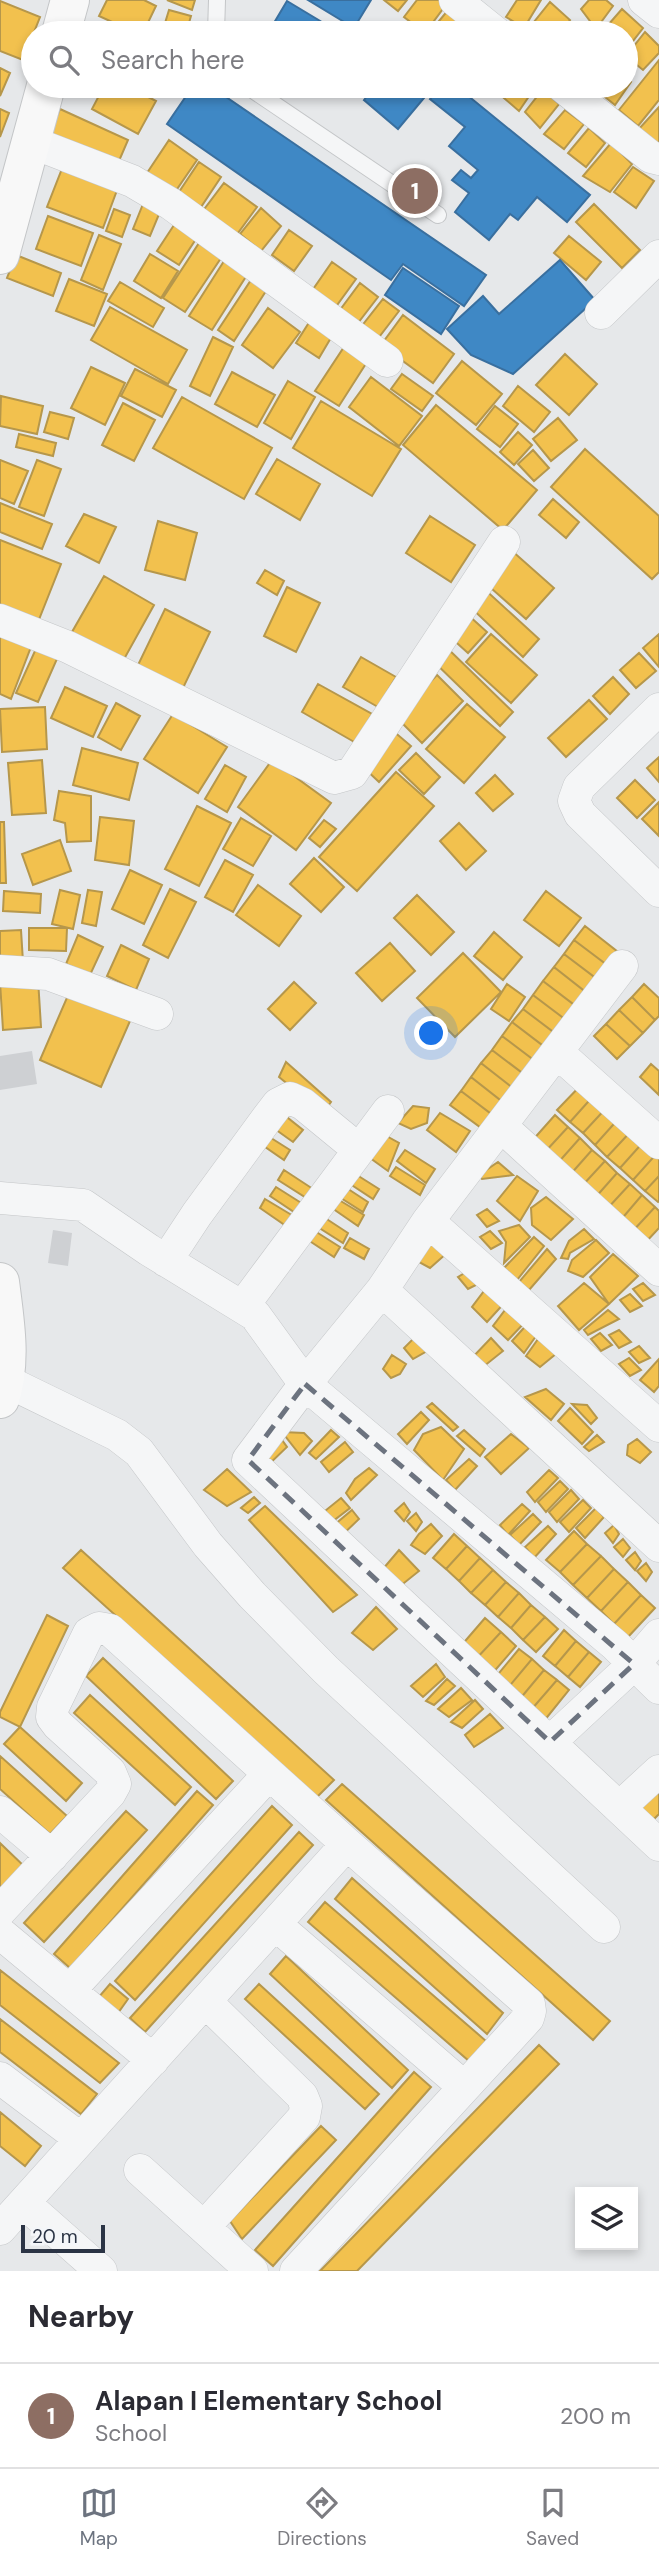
<!DOCTYPE html>
<style>
body{margin:0;font-family:"DM Sans",sans-serif;background:#f2f2f3;color:#2b2b33}
.controls{position:absolute;right:21px;bottom:21px;display:grid;overflow:hidden;border-radius:0px;box-shadow:0 4px 10px #0003}
.controls button{width:63px;height:63px;display:grid;place-items:center;padding:0;border:0;border-bottom:2px solid #e1e1e2;background:#fff;color:#2b2b33;font:35px sans-serif}
.scale{position:absolute;left:21px;bottom:18px;width:84px;box-sizing:border-box;padding-left:7px;border:4px solid #2b3445;border-top:0;font-size:19px;line-height:24px;white-space:nowrap;color:#2b3445;-webkit-text-stroke:5px #f4f6f9;paint-order:stroke}
.you{position:absolute;left:432px;top:1034px;width:24px;height:24px;margin:-18px;border:5px solid #fff;border-radius:50%;background:#1a73e8;box-shadow:0 0 0 10px #1a73e833}
.badge{display:grid;place-items:center;width:46px;height:46px;border-radius:50%;background:#6c737f;color:#fff;font-size:23px;font-weight:700}
.pin{position:absolute;translate:-50% -50%;border:4px solid #fff;box-shadow:0 2px 7px #0006}
.list{margin:0;padding:0;list-style:none}
h2{display:flex;justify-content:space-between;align-items:center;height:91px;margin:0;padding:0 28px;font-size:30px}
h2 small{font-size:23px;font-weight:400;color:#7c7c81}
.list li{display:grid;grid-template-columns:46px 1fr auto;gap:21px;align-items:center;box-sizing:border-box;height:105px;padding:0 28px;border-top:2px solid #e1e1e2}
.list b{display:block;font-size:26px;white-space:nowrap}
.list p{margin:0;font-size:23px;white-space:nowrap;color:#7c7c81}
.list em{font-size:23px;font-style:normal;color:#7c7c81}
.icon{flex:none;width:38px;height:38px;fill:none;stroke:currentColor;stroke-width:2;stroke-linecap:round;stroke-linejoin:round}
.map{position:relative;flex:none;width:659px;height:2271px;overflow:hidden}
.search{position:absolute;background:#fff;box-shadow:0 4px 10px #0003;left:21px;right:21px;top:21px;height:77px;display:flex;align-items:center;gap:18px;box-sizing:border-box;padding:0 24px;border-radius:38px;color:#7c7c81;font-size:26px}
.sheet{height:196px;background:#fff}
nav{display:flex;justify-content:space-around;align-items:center;box-sizing:border-box;height:98px;border-top:2px solid #e1e1e2;background:#fff;font-size:19px;color:#7c7c81}
nav a{display:grid;justify-items:center;gap:4px}
nav .on{color:#6c737f}
.map>svg:first-child{display:block}
.homes{fill:#f2c14e;stroke:#b6974b;stroke-width:2}
.schools{fill:#3f88c5;stroke:#396f9f;stroke-width:2}
.building{fill:#ced0d3}
.lines{fill:none;stroke-linecap:round;stroke-linejoin:round}
.lane-casing{stroke:#c4c6c8;stroke-width:18}
.street-casing{stroke:#c4c6c8;stroke-width:33}
.secondary-casing{stroke:#c4c6c8;stroke-width:40}
.lane{stroke:#f5f6f7;stroke-width:16}
.street{stroke:#f5f6f7;stroke-width:32}
.secondary{stroke:#f8f8f8;stroke-width:38}
.marked{fill:none;stroke:#6c737f;stroke-width:5;stroke-dasharray:14 9;stroke-linejoin:round}
</style>
<div class="map">
<svg width="659" height="2271" viewBox="0 0 659 2271">
<rect width="100%" height="100%" fill="#e6e8ea"/>
<path class="homes" d="M107 0H144L156 6 143 33H136L99 16Z
M167 0H195L192 10Z
M384 0H407L398 11Z
M417 0H439L445 6 425 33 404 17Z
M517 0H541L524 28 506 17Z
M589 0H606L613 6 596 29 581 9Z
M0 1 40 17 23 60 0 51Z
M550 2 570 20 560 33H528L526 32Z
M449 9 465 25 459 33H429Z
M622 9 643 28 626 50V33H601Z
M169 10 191 16 186 33H162Z
M85 26 115 33H83Z
M645 32 659 46V53L643 70 626 56Z
M659 60V100L638 126 619 110Z
M0 68 10 73 0 96Z
M626 78 631 82 615 105 595 89 598 86H626Z
M104 86H127L156 101 138 134 92 109Z
M501 86H536L519 111 497 92Z
M543 89 559 104 540 128 525 112Z
M659 107V148L638 130Z
M0 109 9 113 0 137Z
M60 109 128 140 116 168 48 137Z
M565 110 584 124 564 149 544 134Z
M589 128 605 143 586 167 568 153Z
M169 140 197 160 175 192 147 173Z
M611 143 632 164 610 192 583 176Z
M65 161 120 182 103 228 47 207Z
M199 162 221 177 201 207 179 192Z
M633 167 654 181 636 208 614 192Z
M224 183 257 207 235 237 202 212Z
M145 199 162 207 150 236 133 229Z
M594 204 640 250 622 268 576 222Z
M261 208 281 226 261 251 240 234Z
M114 209 130 215 122 237 106 231Z
M48 216 93 233 81 266 36 249Z
M174 225 196 239 179 265 157 251Z
M289 230 312 246 294 271 272 255Z
M99 235 121 244 103 290 81 280Z
M569 236 601 262 586 280 554 253Z
M199 243 221 258 185 312 163 298Z
M150 254 178 271 161 298 134 281Z
M16 255 61 273 53 296 7 278Z
M224 261 247 275 212 330 189 316Z
M332 262 356 279 332 312 309 295Z
M69 279 107 294 94 326 56 311Z
M251 280 266 291 234 341 218 330Z
M120 282 164 308 153 327 108 301Z
M360 283 378 297 351 332 334 318Z
M383 299 399 311 373 345 357 332Z
M110 307 187 350 168 384 91 340Z
M268 308 300 332 273 368 242 345Z
M403 315 454 354 433 383 381 345Z
M310 321 332 336 319 358 296 343Z
M213 337 233 347 210 396 190 386Z
M344 347 367 362 339 406 315 391Z
M565 354 597 384 569 415 536 385Z
M462 361 502 394 476 425 436 393Z
M91 367 125 383 105 425 71 408Z
M135 369 176 390 162 417 121 396Z
M232 372 275 395 257 427 215 404Z
M402 374 433 396 422 411 391 389Z
M371 377 422 416 399 446 349 407Z
M288 381 315 397 291 439 264 423Z
M518 386 550 412 534 432 503 406Z
M1 396 43 406 37 434 0 426Z
M182 397 272 448 244 499 153 448Z
M321 401 401 449 372 496 293 448Z
M123 403 155 420 134 461 102 445Z
M436 405 537 490 503 530 403 445Z
M495 406 518 424 500 447 477 429Z
M50 412 74 418 68 439 44 432Z
M558 418 577 440 551 461 533 439Z
M518 432 532 445 514 465 500 452Z
M19 434 56 443 53 456 16 447Z
M585 449 659 516V572L652 579 551 487Z
M533 450 549 468 534 481 518 464Z
M277 459 320 484 300 520 256 494Z
M0 460 28 471 14 504 0 498Z
M37 460 61 469 44 516 19 507Z
M553 499 579 522 566 538 539 515Z
M0 503 52 524 42 549 0 532Z
M84 514 116 527 99 563 66 546Z
M430 516 475 545 451 582 406 553Z
M158 521 197 533 185 580 145 570Z
M0 540 61 564 38 622 0 607Z
M511 550 554 588 526 619 483 581Z
M265 570 284 581 277 595 257 583Z
M104 576 154 605 123 661 72 632Z
M481 586 539 639 523 657 466 603Z
M287 587 320 603 296 652 264 636Z
M165 609 210 632 183 688 138 665Z
M467 614 487 632 468 653 448 635Z
M0 626 34 639 11 699 0 694Z
M491 634 537 675 511 703 466 662Z
M659 634V667L643 648Z
M39 642 60 652 38 702 16 693Z
M443 644 513 712 500 726 430 658Z
M639 653 656 671 636 688 620 670Z
M361 657 396 677 378 707 343 687Z
M437 675 463 701 422 743 396 717Z
M613 677 629 694 610 714 593 696Z
M318 684 372 714 356 743 302 712Z
M65 687 107 706 93 737 51 718Z
M589 700 607 719 566 757 548 738Z
M116 703 140 716 121 750 98 737Z
M467 704 505 737 464 783 426 749Z
M45 707 47 749 2 752 0 709Z
M173 714 227 747 198 793 144 759Z
M392 730 411 746 379 782 361 765Z
M82 748 138 763 129 800 73 785Z
M416 753 440 777 424 794 399 770Z
M659 757V782L647 768Z
M42 760 46 813 12 815 8 763Z
M272 760 331 803 296 850 238 807Z
M225 765 246 777 227 812 205 799Z
M396 772 434 806 357 891 319 857Z
M495 775 513 794 493 811 476 793Z
M635 780 655 800 637 818 617 798Z
M59 791 91 796V841L67 842 65 823 54 820Z
M659 802V836L642 819Z
M197 806 231 823 199 886 165 869Z
M100 817 134 821 129 865 95 860Z
M241 818 271 836 253 866 223 849Z
M324 820 336 829 320 847 309 838Z
M0 822H4L6 883H0Z
M459 823 486 851 466 870 440 841Z
M60 840 71 871 33 885 22 854Z
M314 858 344 887 321 912 290 884Z
M225 860 253 875 233 912 205 897Z
M130 870 162 885 144 924 112 909Z
M258 885 301 916 279 946 236 915Z
M170 889 196 902 168 958 143 945Z
M60 890 80 895 73 929 52 924Z
M88 890 102 892 96 926 82 923Z
M4 891 41 894 40 913 3 911Z
M546 891 581 918 559 946 524 920Z
M417 895 454 932 431 955 394 918Z
M585 926 618 952 607 965 574 940Z
M29 928H67L66 951 29 950Z
M21 930 23 962H0V931Z
M494 932 522 957 503 980 474 956Z
M78 935 103 947 90 975 66 964Z
M574 940 607 965 597 979 564 954Z
M390 943 415 971 382 1001 356 973Z
M121 945 149 959 136 990 107 976Z
M463 953 501 992 455 1037 417 998Z
M564 954 597 979 587 993 554 967Z
M554 967 587 993 577 1007 543 981Z
M38 979 41 1027 3 1030 0 982Z
M543 981 577 1007 566 1020 533 995Z
M294 982 316 1003 290 1030 268 1009Z
M507 984 525 997 509 1021 491 1009Z
M644 984 659 998V1016L655 1020 632 997Z
M69 993 130 1021 101 1087 40 1060Z
M533 995 566 1020 556 1034 523 1009Z
M632 997 655 1020 643 1033 619 1010Z
M523 1009 556 1034 546 1048 512 1022Z
M619 1010 643 1033 630 1046 606 1024Z
M512 1022 546 1048 535 1061 502 1036Z
M606 1024 630 1046 617 1059 594 1036Z
M502 1036 535 1061 525 1075 492 1050Z
M492 1050 525 1075 514 1089 481 1063Z
M286 1062 331 1102 323 1113 279 1077Z
M481 1063 514 1089 504 1103 471 1077Z
M651 1064 659 1071V1095L640 1077Z
M471 1077 504 1103 494 1116 461 1091Z
M584 1082 596 1093 570 1122 557 1110Z
M461 1091 494 1116 484 1130 450 1105Z
M596 1093 609 1105 583 1133 570 1122Z
M609 1105 621 1116 595 1145 583 1133Z
M413 1106 429 1108 427 1123 411 1129 398 1123Z
M278 1110 303 1130 293 1142 268 1124Z
M440 1113 470 1131 456 1152 427 1130Z
M555 1115 568 1127 544 1153 531 1142Z
M621 1116 634 1128 607 1157 595 1145Z
M568 1127 580 1138 556 1165 544 1153Z
M634 1128 646 1139 620 1168 607 1157Z
M260 1131 290 1150 284 1160 255 1140Z
M381 1133 399 1143 388 1171 366 1155Z
M580 1138 592 1150 569 1176 556 1165Z
M646 1139 659 1151 633 1180 620 1168Z
M405 1150 435 1169 426 1183 397 1161Z
M592 1150 605 1161 581 1187 569 1176Z
M659 1151V1176L645 1191 633 1180Z
M605 1161 617 1173 594 1199 581 1187Z
M498 1162 513 1175 482 1179 479 1175Z
M396 1167 425 1185 420 1195 390 1176Z
M284 1170 313 1189 308 1199 278 1180Z
M349 1170 379 1189 373 1199 344 1180Z
M617 1173 630 1184 606 1210 594 1199Z
M517 1176 538 1191 520 1221 497 1201Z
M659 1176V1201L658 1202 645 1191Z
M339 1183 368 1202 363 1212 333 1193Z
M630 1184 642 1195 619 1222 606 1210Z
M276 1187 306 1206 300 1216 270 1196Z
M642 1195 655 1207 631 1233 619 1222Z
M334 1197 364 1215 358 1226 329 1206Z
M546 1197 573 1219 551 1240 532 1225 531 1208Z
M265 1199 295 1217 289 1228 260 1208Z
M655 1207 659 1211V1228L644 1244 631 1233Z
M487 1209 499 1221 487 1227 477 1215Z
M319 1214 348 1233 343 1243 313 1224Z
M519 1225 530 1237 504 1263 506 1242 499 1231Z
M310 1228 340 1247 334 1257 305 1238Z
M584 1229 594 1239 570 1253 568 1259 561 1258 569 1241Z
M490 1231 502 1243 491 1249 480 1237Z
M534 1237 544 1246 517 1280 504 1268Z
M350 1238 369 1249 364 1259 344 1248Z
M433 1238 447 1253 430 1268 417 1261Z
M596 1240 609 1253 583 1277 568 1271 572 1260Z
M547 1249 556 1259 529 1290 519 1282Z
M613 1254 638 1276 609 1304 590 1277Z
M468 1271 480 1283 468 1289 458 1277Z
M490 1283 508 1299 487 1322 472 1307Z
M584 1283 609 1304 579 1330 558 1306Z
M643 1283 655 1295 643 1301 633 1289Z
M630 1294 642 1306 630 1312 620 1300Z
M511 1302 529 1318 508 1340 493 1326Z
M608 1310 619 1319 588 1335 584 1330Z
M531 1320 541 1329 524 1353 512 1341Z
M619 1330 631 1342 619 1348 609 1335Z
M543 1332 562 1349 540 1367 526 1356Z
M600 1333 612 1345 601 1351 591 1339Z
M491 1338 503 1351 478 1371 469 1361Z
M413 1339 427 1351 413 1359 404 1348Z
M639 1346 650 1358 639 1363 629 1352Z
M392 1355 406 1364 400 1374 391 1378 383 1369Z
M629 1358 641 1370 630 1376 619 1364Z
M659 1359V1386L654 1392 640 1380Z
M546 1389 564 1404 551 1420 525 1397Z
M432 1403 458 1427 453 1431 427 1407Z
M572 1404 587 1405 597 1418 591 1424Z
M570 1408 593 1432 582 1444 558 1421Z
M421 1412 429 1420 407 1444 398 1434Z
M441 1427 464 1449 443 1480 414 1450 423 1434Z
M331 1430 339 1437 316 1459 309 1453Z
M464 1430 485 1449 480 1456 457 1436Z
M282 1432 304 1433 312 1441 300 1455Z
M277 1433 287 1447 264 1469Z
M511 1434 529 1448 501 1474 485 1457Z
M597 1435 604 1442 589 1451 584 1447Z
M637 1439 651 1452 640 1463 627 1455 628 1445Z
M345 1442 353 1452 329 1472 321 1462Z
M469 1459 477 1466 455 1490 446 1480Z
M369 1468 377 1475 351 1500 346 1493 355 1479Z
M227 1469 251 1492 227 1506 204 1490Z
M549 1470 558 1478 535 1502 527 1492Z
M560 1481 568 1489 546 1512 538 1502Z
M571 1490 579 1499 557 1522 549 1512Z
M254 1497 260 1503 248 1513 241 1508Z
M341 1498 350 1508 324 1528 315 1519Z
M583 1500 591 1508 569 1532 560 1522Z
M404 1503 410 1512 404 1521 395 1511Z
M522 1504 530 1511 508 1535 500 1525Z
M265 1506 357 1595 333 1612 249 1520Z
M596 1508 604 1517 585 1538 576 1528Z
M352 1510 359 1519 338 1539 327 1531Z
M416 1513 422 1522 416 1531 407 1521Z
M533 1514 541 1522 519 1545 510 1535Z
M431 1524 442 1536 425 1554 411 1545 419 1534Z
M614 1525 619 1534 613 1543 605 1533Z
M548 1526 556 1534 534 1558 525 1547Z
M574 1531 587 1544 560 1572 546 1560Z
M454 1534 467 1546 446 1569 433 1558Z
M623 1539 630 1548 623 1557 614 1547Z
M587 1544 601 1556 573 1585 560 1572Z
M467 1546 480 1558 459 1581 446 1569Z
M81 1550 334 1780 317 1797 63 1568Z
M399 1550 419 1571 394 1591 377 1576Z
M635 1552 641 1561 635 1570 626 1560Z
M601 1556 614 1569 587 1598 573 1585Z
M480 1558 493 1570 471 1593 459 1581Z
M646 1563 652 1572 646 1581 637 1571Z
M614 1569 628 1582 601 1611 587 1598Z
M493 1570 506 1582 485 1605 471 1593Z
M506 1582 519 1593 498 1617 485 1605Z
M628 1582 641 1595 614 1624 601 1611Z
M519 1593 531 1605 511 1628 498 1617Z
M641 1595 655 1608 628 1637 614 1624Z
M531 1605 545 1617 523 1640 511 1628Z
M376 1607 397 1629 373 1650 352 1633Z
M47 1615 68 1626 20 1727 0 1717V1712Z
M545 1617 558 1629 536 1652 523 1640Z
M485 1618 501 1632 475 1660 460 1647Z
M564 1630 576 1641 555 1666 543 1656Z
M501 1632 516 1646 491 1675 475 1660Z
M576 1641 589 1652 568 1677 555 1666Z
M519 1649 532 1659 507 1689 494 1679Z
M589 1652 601 1662 580 1687 568 1677Z
M103 1658 233 1781 216 1799 86 1676Z
M532 1659 544 1670 519 1700 507 1689Z
M436 1664 445 1677 423 1697 411 1686Z
M544 1670 557 1680 531 1710 519 1700Z
M447 1679 455 1686 434 1705 426 1701Z
M557 1680 569 1690 544 1721 531 1710Z
M461 1688 472 1700 449 1717 438 1709Z
M90 1695 191 1787 175 1805 74 1713Z
M475 1700 483 1709 462 1728 451 1722Z
M490 1714 503 1728 474 1747 465 1735Z
M20 1727 82 1783 66 1801 4 1744Z
M0 1756 67 1816 50 1834 0 1789Z
M342 1784 610 2021 593 2040 326 1800Z
M659 1787V1814L651 1822 638 1810Z
M197 1791 213 1805 70 1968 54 1954Z
M272 1806 292 1825 135 2000 115 1981Z
M126 1811 147 1830 44 1942 24 1923Z
M299 1832 313 1845 145 2032 130 2018Z
M0 1843 27 1869 6 1892 0 1886Z
M352 1878 503 2013 487 2034 335 1899Z
M325 1902 486 2041 469 2061 308 1922Z
M286 1956 408 2070 392 2088 270 1974Z
M0 1970 119 2063 100 2083 0 2005Z
M110 1984 128 1999 118 2013 98 1998Z
M259 1984 379 2094 365 2109 245 1999Z
M0 2019 97 2094 81 2114 0 2052Z
M539 2045 559 2064 357 2271H320Z
M414 2072 431 2087 273 2266 255 2250Z
M0 2112 41 2146 25 2166 0 2146Z
M321 2126 336 2140 242 2239 230 2221Z"/>
<path class="schools" d="M308 0H371L354 28Z
M287 1 340 33H268Z
M193 86H210L486 275 464 306 403 264 391 280 167 124Z
M375 86H434L398 129 364 100Z
M441 86H456L590 195 567 222 537 197 518 220 510 214 489 240 455 212 469 193 452 180 461 170 471 178 478 170 449 146 465 127 430 99Z
M560 260 595 300 513 374 471 355 447 329 483 296 499 314Z
M403 268 459 306 441 334 385 295Z"/>
<path class="building" d="M32 1051 37 1084 0 1090V1056Z
M53 1230 72 1233 68 1266 48 1263Z"/>
<g class="lines">
<g class="lane-casing">
<path id="lane" d="M216 33 217 0
M247 86 438 215"/>
</g>
<g class="street-casing">
<path id="street" d="M455 0 496 33
M644 0 659 12
M562 86 651 157 659 159
M31 142 132 181 171 204 387 361
M601 313 659 256
M0 620 68 647 334 778 352 773 504 542
M659 709 579 787 574 801 580 814 659 891
M622 966 428 1221 382 1290 305 1384 248 1460 659 1845
M0 971 48 974 157 1014
M557 1052 659 1143
M501 1126 659 1270
M0 1198 83 1205 149 1250 255 1315 305 1384 615 1645 659 1688
M428 1221 659 1426
M166 1261 197 1214 268 1117 278 1104 290 1098 303 1104 359 1150
M382 1290 659 1546
M243 1306 388 1111
M6 1381 117 1435 139 1452 208 1545 252 1595 326 1670 604 1927
M550 1742 634 1664 659 1635
M620 1807 659 1771
M0 1812 52 1856
M0 1911 110 1793 115 1784 110 1772 58 1725 52 1717 53 1707 89 1633 99 1628 110 1630 347 1844 529 2004 530 2011 528 2018 296 2271
M275 1924 463 2086
M0 1933 153 2060
M70 1990 269 1774
M0 2078 81 2139 347 1844
M140 2170 252 2271
M24 2203 101 2271
M204 2227 304 2117 306 2106 302 2096 206 2002
M0 2229 81 2139"/>
</g>
<g class="secondary-casing">
<path id="secondary" d="M61 33 70 0
M0 255 46 86
M0 1282C5 1321 12 1361 0 1399"/>
</g>
<use href="#lane" class="lane"/>
<use href="#street" class="street"/>
<use href="#secondary" class="secondary"/>
</g>
<path class="marked" d="M305 1384 634 1664 550 1742 248 1460Z"/>
</svg>
<div class="controls">
<button><svg class="icon" aria-label="layers" viewBox="0 0 24 24"><path d="M12 4l9 5-9 5-9-5zM3 14l9 5 9-5"/></svg></button>
</div>
<div class="scale">20 m</div>
<div class="you"></div>
<div class="pin badge" style="left:415px;top:191px;background:#8d6e63">1</div>
<div class="search"><svg class="icon" aria-label="search" viewBox="0 0 24 24"><circle cx="10" cy="10" r="6"/><path d="M15 15l6 6"/></svg>Search here</div>
</div>
<section class="sheet">
<h2>Nearby<small></small></h2>
<ul class="list">
<li><span class="badge" style="background:#8d6e63">1</span><div><b>Alapan I Elementary School</b><p>School</p></div><em>200 m</em></li>
</ul>
</section>
<nav>
<a class="on"><svg class="icon" aria-label="map" viewBox="0 0 24 24"><path d="M3 6l6-2 6 2 6-2v14l-6 2-6-2-6 2zM9 4v14M15 6v14"/></svg>Map</a>
<a><svg class="icon" aria-label="directions" viewBox="0 0 24 24"><path d="M12 3l9 9-9 9-9-9zM9 14v-3h6M13 9l2 2-2 2"/></svg>Directions</a>
<a><svg class="icon" aria-label="saved" viewBox="0 0 24 24"><path d="M7 4h10v16l-5-4-5 4z"/></svg>Saved</a>
</nav>
